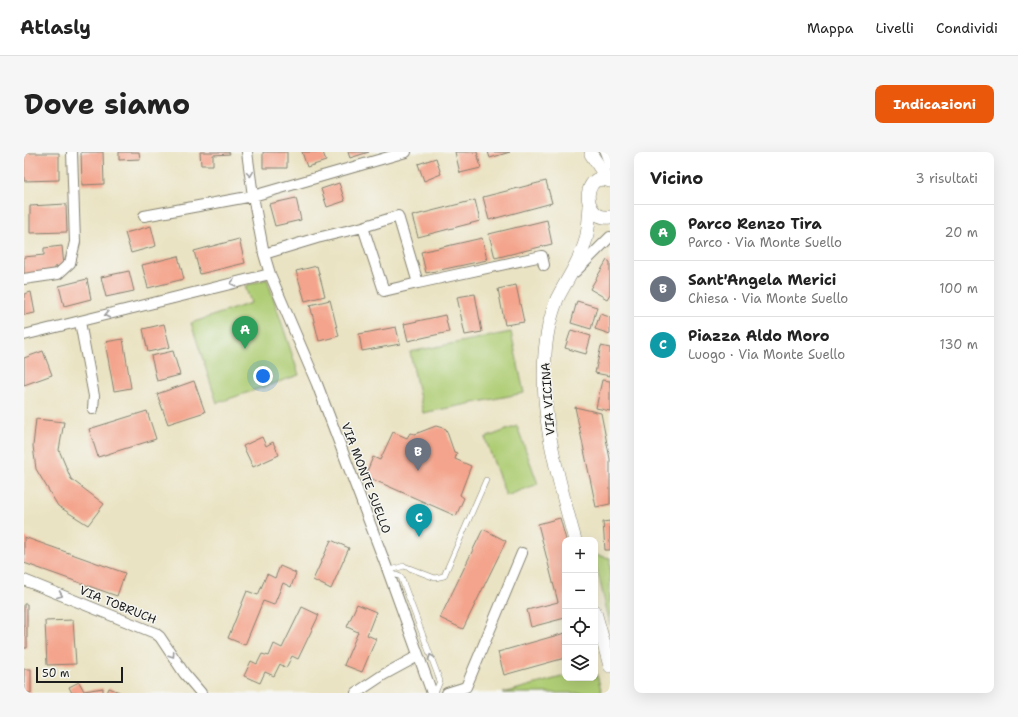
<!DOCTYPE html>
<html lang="it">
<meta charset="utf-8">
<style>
body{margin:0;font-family:"Shantell Sans",sans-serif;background:#f6f6f6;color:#222}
.controls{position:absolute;right:12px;bottom:12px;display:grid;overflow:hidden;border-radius:8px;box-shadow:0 4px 16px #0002}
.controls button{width:36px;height:36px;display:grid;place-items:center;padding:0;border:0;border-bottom:1px solid #e0e0e0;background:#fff;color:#222;font:20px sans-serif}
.scale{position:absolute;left:12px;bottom:10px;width:87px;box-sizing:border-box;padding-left:4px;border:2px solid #1c1c1c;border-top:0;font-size:11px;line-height:14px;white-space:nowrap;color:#1c1c1c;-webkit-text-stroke:3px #f6f6f2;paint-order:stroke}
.you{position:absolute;left:239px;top:224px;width:14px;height:14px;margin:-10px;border:3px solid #fff;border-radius:50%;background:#1a73e8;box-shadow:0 0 0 6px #1a73e833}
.badge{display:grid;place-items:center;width:26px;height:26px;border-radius:50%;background:#ea580c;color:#fff;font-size:13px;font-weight:700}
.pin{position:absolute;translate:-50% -33px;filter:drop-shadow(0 1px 2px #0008)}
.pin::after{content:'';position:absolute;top:21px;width:14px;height:12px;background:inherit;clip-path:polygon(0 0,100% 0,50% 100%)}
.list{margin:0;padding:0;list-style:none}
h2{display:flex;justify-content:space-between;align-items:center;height:52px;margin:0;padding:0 16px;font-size:17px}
h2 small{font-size:13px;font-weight:400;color:#767676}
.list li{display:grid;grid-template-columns:26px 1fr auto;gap:12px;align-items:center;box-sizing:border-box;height:56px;padding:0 16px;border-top:1px solid #e0e0e0}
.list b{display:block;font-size:15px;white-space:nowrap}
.list p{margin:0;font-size:13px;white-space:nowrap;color:#767676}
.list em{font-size:13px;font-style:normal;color:#767676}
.icon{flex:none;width:22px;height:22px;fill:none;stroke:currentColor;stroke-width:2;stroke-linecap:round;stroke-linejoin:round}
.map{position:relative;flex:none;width:586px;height:541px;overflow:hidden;border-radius:8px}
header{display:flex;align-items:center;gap:24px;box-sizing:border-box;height:56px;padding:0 20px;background:#fff;border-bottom:1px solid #e0e0e0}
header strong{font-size:19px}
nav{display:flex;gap:22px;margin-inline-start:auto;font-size:14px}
.intro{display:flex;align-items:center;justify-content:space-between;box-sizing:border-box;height:96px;padding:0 24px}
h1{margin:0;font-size:28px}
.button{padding:10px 18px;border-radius:8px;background:#ea580c;color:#fff;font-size:14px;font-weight:700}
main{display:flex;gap:24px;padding:0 24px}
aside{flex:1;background:#fff;border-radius:8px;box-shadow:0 4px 16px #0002}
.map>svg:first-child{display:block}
.green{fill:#afcd74;stroke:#667448}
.building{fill:#f4a48c}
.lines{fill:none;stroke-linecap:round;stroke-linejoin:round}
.service-casing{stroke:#838070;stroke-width:6}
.minor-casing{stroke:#838070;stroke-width:12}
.tertiary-casing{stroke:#838070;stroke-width:14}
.service{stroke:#fff;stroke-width:5}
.minor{stroke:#fff;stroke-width:10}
.tertiary{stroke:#fff;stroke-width:13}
.oneway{stroke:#999}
.labels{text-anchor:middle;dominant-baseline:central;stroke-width:3;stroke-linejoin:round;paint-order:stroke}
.street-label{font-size:12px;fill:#1c1c1c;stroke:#f6f6f2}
</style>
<header>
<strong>Atlasly</strong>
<nav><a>Mappa</a><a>Livelli</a><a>Condividi</a></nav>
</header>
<div class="intro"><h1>Dove siamo</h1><a class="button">Indicazioni</a></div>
<main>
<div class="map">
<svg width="586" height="541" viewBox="0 0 586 541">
<rect width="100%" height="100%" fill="#f6f6f2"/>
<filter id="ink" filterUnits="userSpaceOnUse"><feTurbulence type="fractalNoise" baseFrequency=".025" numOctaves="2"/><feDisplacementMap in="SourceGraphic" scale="8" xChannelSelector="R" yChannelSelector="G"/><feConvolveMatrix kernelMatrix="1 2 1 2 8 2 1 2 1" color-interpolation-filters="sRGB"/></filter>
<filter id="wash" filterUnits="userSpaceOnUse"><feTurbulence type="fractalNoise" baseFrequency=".012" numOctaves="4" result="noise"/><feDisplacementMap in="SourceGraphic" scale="16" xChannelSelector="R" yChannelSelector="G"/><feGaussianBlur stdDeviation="0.9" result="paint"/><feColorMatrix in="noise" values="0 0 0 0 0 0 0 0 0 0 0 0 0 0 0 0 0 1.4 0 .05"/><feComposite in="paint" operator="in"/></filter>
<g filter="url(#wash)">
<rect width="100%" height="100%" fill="#eae3c3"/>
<path class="green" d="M243 127 275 223 193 251 167 171 227 151 221 134Z
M487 180 500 241 399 261 386 200Z
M493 274 514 332 482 344 461 286Z
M571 403 586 406V473L571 408Z
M571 516 578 541H479L541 524V526H571Z"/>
<g id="blocks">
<path class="building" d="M57 0H79L80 32 58 33Z
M95 0H115L116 7 95 8Z
M176 0H205L206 2 189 3V13H177Z
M239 0H263V16H239Z
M278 0H299L302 9 283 15Z
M324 0H345L326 6Z
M431 0H453L457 16 436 21Z
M464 0H486L466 6Z
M0 1H35V28L0 29Z
M412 6 417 22 400 29 394 12Z
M522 29 528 51 465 68 459 45Z
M315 31 321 49 303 55 297 37Z
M272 46 277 68 251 74 245 52Z
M451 48 456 69 394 85 388 64Z
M42 52 43 80 6 81V54Z
M523 68 528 92 471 106 465 82Z
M127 74 132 94 107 101 101 81Z
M458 86 463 108 402 121 397 100Z
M215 87 221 111 176 122 170 99Z
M38 94 40 114 30 115 31 119 0 123V105L20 103V96Z
M154 104 160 127 124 136 118 113Z
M583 108 586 110V142L583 147 566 137Z
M293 114 301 144 281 149 272 119Z
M105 119 110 139 82 145 77 125Z
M63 127 67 147 40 154 35 134Z
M492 133 500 170 481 173 474 137Z
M7 140 11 161 0 163V142Z
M451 142 458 180 441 183 433 145Z
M306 148 315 184 295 189 286 153Z
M553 149 573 155 567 177 547 171Z
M576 162 586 165V182L571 177Z
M421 163 425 180 384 189 380 172Z
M140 172 146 195 124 200 119 177Z
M372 175 376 192 338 199 335 182Z
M547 178 567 184 562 202 541 196Z
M99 187 107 236 90 239 81 190Z
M577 194 586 196V224L571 221Z
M19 199 28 223 0 233V206Z
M149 199 156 223 133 229 127 204Z
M578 228 586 229V259L572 256Z
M170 229 181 260 144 272 133 242Z
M551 255 577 261 586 307V352L572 355Z
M123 259 132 287 74 305 65 277Z
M12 267 40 270 35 298 47 327 80 352 64 373 34 354 12 317 9 294Z
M412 274 422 277 430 300 433 301 431 307 447 314 436 343 440 346 432 364 341 324 349 305 356 308 369 280 383 286 386 281 391 282Z
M238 285 242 294 249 290 255 303 229 315 219 294Z
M536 366 542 388 541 466 507 475 503 458 534 450 514 372Z
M586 369V398H581L579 370Z
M459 377 482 389 439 477 416 466Z
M0 385 101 421 93 444 0 411Z
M307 388 325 396 307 437 289 428Z
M256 414 272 421 267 435 259 431 250 453 239 449 221 493 204 486 223 439 234 443 243 422 251 426Z
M0 452H3V496H0Z
M333 452 352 460 343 483 352 487 338 520 320 513 334 480 323 475Z
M278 455 295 463 274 507 268 504 262 516 256 512 250 524 241 520 236 531 220 524 227 509 233 512 238 502 245 504 250 492 258 496Z
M49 468 52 512 23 513 21 469Z
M541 481V506L480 523 474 500Z
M0 517H7V541H0Z
M55 530 60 539 79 536V541H48L45 535Z
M85 536 98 541H83Z"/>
</g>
</g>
<g filter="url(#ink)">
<use href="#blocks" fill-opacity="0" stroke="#838070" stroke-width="1"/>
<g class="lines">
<g class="service-casing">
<path id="service" d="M364 419 380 414 411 426 420 424 462 328
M365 420 377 425 416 529 411 541"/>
</g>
<g class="minor-casing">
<path id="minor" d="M223 0 229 44 240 102 246 122 293 232 364 419 408 541
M581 0 586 13
M120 64 229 44 382 0
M240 102 293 86 339 75 360 139 394 131 374 64 339 75
M551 120 586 85
M0 127 34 122 46 111 51 90 48 0
M394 131 518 104 520 113
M56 170 70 244 69 257
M0 183 246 122
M0 428 131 481 136 485 160 521 177 541
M332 541 359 523 394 504
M423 541 442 535 498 401"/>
</g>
<g class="tertiary-casing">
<path id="tertiary" d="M567 2 584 28
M586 29 580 27 572 28C557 39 565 68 586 65
M551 388C532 319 510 245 525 173 527 165 530 155 533 147 543 127 557 108 562 87 565 76 565 64 566 54
M571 460 586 514"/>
</g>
<use href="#service" class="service"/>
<use href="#minor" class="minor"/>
<use href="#tertiary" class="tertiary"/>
</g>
<defs><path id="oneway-chevron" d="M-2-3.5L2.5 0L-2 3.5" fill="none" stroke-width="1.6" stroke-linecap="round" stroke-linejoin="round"/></defs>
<g class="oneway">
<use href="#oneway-chevron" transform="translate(226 22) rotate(83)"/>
<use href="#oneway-chevron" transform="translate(209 131) rotate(166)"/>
<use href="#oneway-chevron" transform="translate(83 163) rotate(166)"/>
<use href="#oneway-chevron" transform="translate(36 443) rotate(22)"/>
<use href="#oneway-chevron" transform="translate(148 503) rotate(56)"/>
<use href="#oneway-chevron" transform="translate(407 505) rotate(-110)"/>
</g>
</g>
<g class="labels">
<g class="street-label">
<text transform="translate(524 247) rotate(-94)">VIA VICINA</text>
<text transform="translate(342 326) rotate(69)">VIA MONTE SUELLO</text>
<text transform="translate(94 453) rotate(22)">VIA TOBRUCH</text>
</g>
</g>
</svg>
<div class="controls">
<button>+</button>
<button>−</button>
<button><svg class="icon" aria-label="locate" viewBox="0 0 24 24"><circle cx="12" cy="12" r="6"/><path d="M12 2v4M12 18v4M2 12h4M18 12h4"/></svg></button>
<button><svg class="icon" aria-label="layers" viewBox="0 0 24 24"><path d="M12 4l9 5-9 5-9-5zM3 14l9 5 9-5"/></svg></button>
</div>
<div class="scale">50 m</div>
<div class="you"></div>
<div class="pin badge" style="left:221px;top:197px;background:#2e9e5b">A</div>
<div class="pin badge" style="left:394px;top:319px;background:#6b7280">B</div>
<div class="pin badge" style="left:395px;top:385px;background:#0f9aa8">C</div>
</div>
<aside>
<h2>Vicino<small>3 risultati</small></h2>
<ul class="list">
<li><span class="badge" style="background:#2e9e5b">A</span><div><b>Parco Renzo Tira</b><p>Parco · Via Monte Suello</p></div><em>20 m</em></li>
<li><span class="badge" style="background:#6b7280">B</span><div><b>Sant'Angela Merici</b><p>Chiesa · Via Monte Suello</p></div><em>100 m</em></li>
<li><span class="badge" style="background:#0f9aa8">C</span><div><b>Piazza Aldo Moro</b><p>Luogo · Via Monte Suello</p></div><em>130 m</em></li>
</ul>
</aside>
</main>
